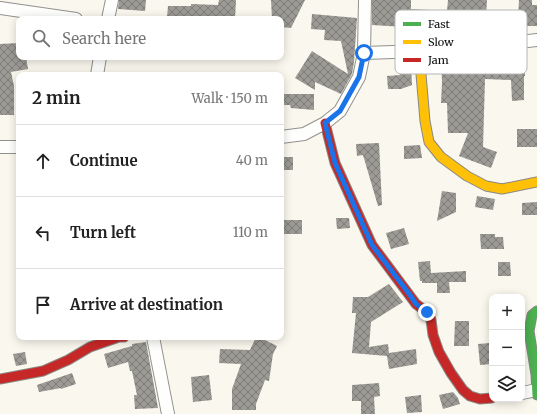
<!DOCTYPE html>
<meta charset="utf-8">
<style>
body{margin:0;font-family:Merriweather,serif;background:#f2f2f2;color:#222}
.controls{position:absolute;right:12px;bottom:12px;display:grid;overflow:hidden;border-radius:8px;box-shadow:0 2px 10px #0003}
.controls button{width:36px;height:36px;display:grid;place-items:center;padding:0;border:0;border-bottom:1px solid #e0e0e0;background:#fff;color:#222;font:20px sans-serif}
.stop{position:absolute;width:12px;height:12px;margin:-9px;border:3px solid #1a73e8;border-radius:50%;background:#fff}
.stop.end{background:#1a73e8;border-color:#fff;box-shadow:0 1px 4px #0008}
.list{margin:0;padding:0;list-style:none}
h2{display:flex;justify-content:space-between;align-items:center;height:52px;margin:0;padding:0 16px;font-size:17px}
h2 small{font-size:13px;font-weight:400;color:#767676}
.list li{display:grid;grid-template-columns:26px 1fr auto;gap:12px;align-items:center;box-sizing:border-box;height:72px;padding:0 16px;border-top:1px solid #e0e0e0}
.list b{display:block;font-size:15px;white-space:nowrap}
.list em{font-size:13px;font-style:normal;color:#767676}
.icon{flex:none;width:22px;height:22px;fill:none;stroke:currentColor;stroke-width:2;stroke-linecap:round;stroke-linejoin:round}
.map{position:relative;flex:none;width:537px;height:414px;overflow:hidden}
.search{position:absolute;background:#fff;box-shadow:0 2px 10px #0003;left:16px;top:16px;width:268px;height:44px;display:flex;align-items:center;gap:10px;box-sizing:border-box;padding:0 14px;border-radius:8px;color:#767676;font-size:15px}
.panel{position:absolute;background:#fff;box-shadow:0 2px 10px #0003;left:16px;top:72px;width:268px;height:268px;border-radius:8px}
.map>svg:first-child{display:block}
.building{fill:url(#building-cross-hatch)}
.lines{fill:none;stroke-linecap:round;stroke-linejoin:round}
.street-casing{stroke:#93918d;stroke-width:14}
.fast-casing{stroke:#898884;stroke-width:11}
.slow-casing{stroke:#898884;stroke-width:11}
.jam-casing{stroke:#898884;stroke-width:11}
.street{stroke:#fefefc;stroke-width:12}
.fast{stroke:#4caf50;stroke-width:9}
.slow{stroke:#ffc107;stroke-width:9}
.jam{stroke:#c62828;stroke-width:9}
.route{stroke:#1a73e8;stroke-width:5}
.key{fill:#fff;stroke:#b6b6b6;stroke-width:1}
.key-label{font-size:11px;fill:#0b0b0b}
</style>
<div class="map">
<svg width="537" height="414" viewBox="0 0 537 414">
<defs>
<pattern id="building-cross-hatch" width="8" height="8" patternUnits="userSpaceOnUse"><rect width="8" height="8" fill="#9c9a95"/><path d="M0 0l8 8M0 8l8-8" fill="none" stroke="#7d7c78"/></pattern>
</defs>
<rect width="100%" height="100%" fill="#faf7ee"/>
<path class="building" d="M119 0H146L145 11 118 9Z
M219 0H236L235 19H190V18L167 17 168 6H191V4L218 5Z
M271 0H305L291 28 281 27V19H272Z
M372 0H411V9L447 11 448 0H487L486 19 468 18 465 41 451 43 452 35 435 34 436 29 372 25Z
M519 0H532V5H537V26H525V34L493 35 492 20 518 19Z
M312 14 357 18 354 62 352 74 341 94 315 82V90L295 78 312 51 348 74 341 41 324 40 325 30 311 29Z
M19 43V57H26L28 69 11 72 14 86V115H0V44Z
M463 56 462 61 525 59V76H524V100L512 101 511 80 485 79 483 147 497 152 491 168 459 156 468 133H448L447 103H441L442 82 441 58Z
M411 66 412 85 401 89H388L387 76 400 75 399 70Z
M281 94H314V110L291 108 290 105H281Z
M517 129H537V147H517Z
M379 143 382 205 378 206 363 155 357 156 356 144Z
M420 145 422 158 404 159V146Z
M281 157H293V170H281Z
M442 191 456 193V212L437 221Z
M477 196 495 199 493 210 475 207Z
M537 202V215H522V203Z
M336 218H349L350 228 337 229Z
M281 220H302V234H281Z
M404 228 409 244 391 249 386 233Z
M480 234H495V237H503L504 249H481Z
M430 261 431 273 466 271V282H449L450 293H437V283H422V281H420L418 262Z
M498 262H510L511 276H498Z
M389 284 403 302 371 322 369 347 388 344 389 353 416 349 417 364 389 369 387 356 352 353 356 313H352L353 297H368Z
M455 321H469V346H454Z
M256 337H259L277 346 273 354 269 381 265 380 256 404V410H232V389L241 364 219 363 220 349 250 350Z
M146 342 158 408 135 409 134 395H137L132 371H130L128 362 108 368 104 354 132 346V344Z
M490 343 492 364 480 365 478 344Z
M25 352 27 364 16 366 13 354Z
M72 373 76 384 61 389V388L39 392 37 385Z
M209 375 212 400 193 402 191 377Z
M379 383 380 396 374 397 375 414H361V401H352V385Z
M453 392 458 398 460 404 443 409 439 395Z
M421 395 422 412 407 413 405 397Z"/>
<g class="lines">
<g class="street-casing">
<path id="street" d="M0 8 76 19
M108 19 112 0
M364 53 452 50 537 40
M97 75 100 57
M281 137 304 134 325 123 340 111 359 77 364 53 365 0
M0 147H19
M153 337 168 414
M522 393 537 390"/>
</g>
<g class="fast-casing">
<path id="fast" d="M537 311 532 315 529 331 536 375 537 395"/>
</g>
<g class="slow-casing">
<path id="slow" d="M419 51 425 121 429 142 441 157 467 176 486 186 502 189 537 182"/>
</g>
<g class="jam-casing">
<path id="jam" d="M325 123 335 163 372 245 416 304 427 312 431 320 433 335 439 352 451 373 463 390 470 396 480 399 492 398
M0 379 43 371 68 360 90 347 119 337H124"/>
</g>
<use href="#street" class="street"/>
<use href="#fast" class="fast"/>
<use href="#slow" class="slow"/>
<use href="#jam" class="jam"/>
</g>
<g class="lines">
<path class="route" d="M364 53 359 77 340 111 325 123 335 163 372 245 410 295 416 304 427 312"/>
</g>
<rect x="395" y="10" width="132" height="64" rx="6" class="key"/>
<rect x="403" y="22" width="18" height="4" fill="#4caf50"/>
<rect x="403" y="40" width="18" height="4" fill="#ffc107"/>
<rect x="403" y="58" width="18" height="4" fill="#c62828"/>
<g class="key-label">
<text x="428" y="28">Fast</text>
<text x="428" y="46">Slow</text>
<text x="428" y="64">Jam</text>
</g>
</svg>
<div class="controls">
<button>+</button>
<button>−</button>
<button><svg class="icon" aria-label="layers" viewBox="0 0 24 24"><path d="M12 4l9 5-9 5-9-5zM3 14l9 5 9-5"/></svg></button>
</div>
<div class="stop" style="left:364px;top:53px"></div>
<div class="stop end" style="left:427px;top:312px"></div>
<div class="search"><svg class="icon" aria-label="search" viewBox="0 0 24 24"><circle cx="10" cy="10" r="6"/><path d="M15 15l6 6"/></svg>Search here</div>
<section class="panel">
<h2>2 min<small>Walk · 150 m</small></h2>
<ul class="list">
<li><svg class="icon" aria-label="ahead" viewBox="0 0 24 24"><path d="M12 20V5M6 11l6-6 6 6"/></svg><div><b>Continue</b></div><em>40 m</em></li>
<li><svg class="icon" aria-label="left" viewBox="0 0 24 24"><path d="M17 20v-9H6M10 6l-5 5 5 5"/></svg><div><b>Turn left</b></div><em>110 m</em></li>
<li><svg class="icon" aria-label="arrive" viewBox="0 0 24 24"><path d="M6 21V4h12l-3 4 3 4H6"/></svg><div><b>Arrive at destination</b></div></li>
</ul>
</section>
</div>
